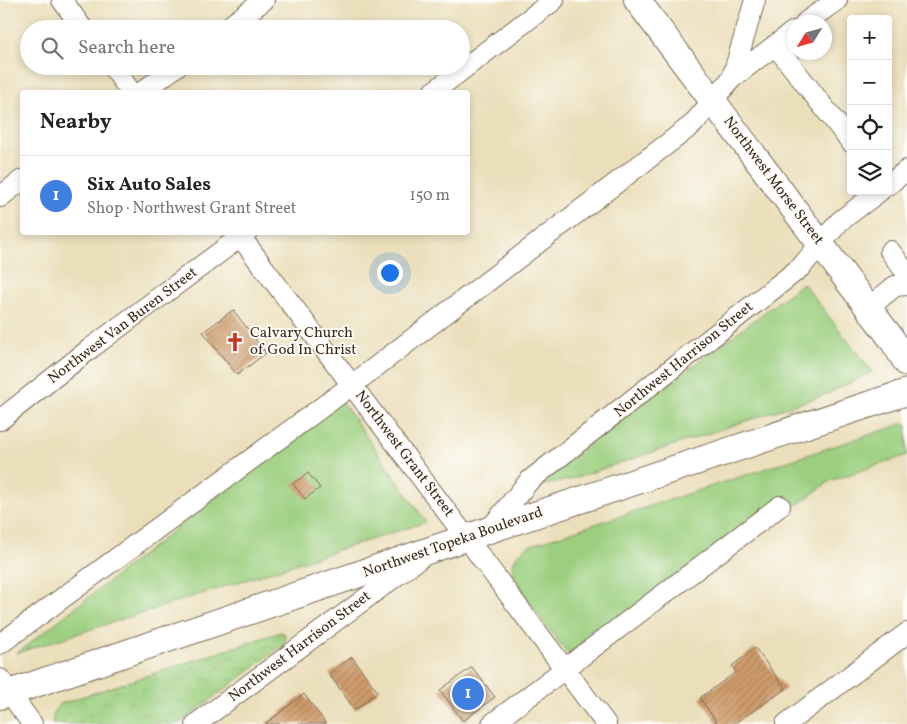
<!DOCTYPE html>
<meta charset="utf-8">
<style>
body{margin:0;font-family:Vollkorn,serif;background:#f6f6f6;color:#222}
.controls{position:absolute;right:15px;top:15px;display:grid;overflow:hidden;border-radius:5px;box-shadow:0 2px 8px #0003}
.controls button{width:45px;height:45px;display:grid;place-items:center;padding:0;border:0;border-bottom:1px solid #e0e0e0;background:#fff;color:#222;font:25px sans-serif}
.compass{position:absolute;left:787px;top:15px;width:45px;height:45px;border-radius:50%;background:#fff;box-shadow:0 2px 8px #0003;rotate:233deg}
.you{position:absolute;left:389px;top:272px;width:18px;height:18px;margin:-12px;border:4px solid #fff;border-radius:50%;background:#1a73e8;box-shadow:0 0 0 8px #1a73e833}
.badge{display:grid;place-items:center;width:32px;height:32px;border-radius:50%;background:#c8321e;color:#fff;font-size:16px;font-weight:700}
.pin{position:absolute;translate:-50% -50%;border:2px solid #fff;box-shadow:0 1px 5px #0006}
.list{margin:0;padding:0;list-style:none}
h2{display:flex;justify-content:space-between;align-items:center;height:65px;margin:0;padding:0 20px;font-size:21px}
h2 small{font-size:16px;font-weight:400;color:#767676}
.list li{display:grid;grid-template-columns:32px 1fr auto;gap:15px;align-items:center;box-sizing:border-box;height:80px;padding:0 20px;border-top:1px solid #e0e0e0}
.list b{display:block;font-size:19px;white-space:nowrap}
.list p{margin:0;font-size:16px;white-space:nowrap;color:#767676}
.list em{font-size:16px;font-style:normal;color:#767676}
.icon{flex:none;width:28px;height:28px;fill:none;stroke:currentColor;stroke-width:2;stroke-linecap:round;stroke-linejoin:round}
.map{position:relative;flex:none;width:907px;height:724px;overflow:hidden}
.search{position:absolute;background:#fff;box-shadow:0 2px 8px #0003;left:20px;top:20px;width:450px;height:55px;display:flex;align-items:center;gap:12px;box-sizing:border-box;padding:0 18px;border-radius:28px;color:#767676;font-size:19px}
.panel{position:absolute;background:#fff;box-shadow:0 2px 8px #0003;left:20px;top:90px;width:450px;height:145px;border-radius:5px}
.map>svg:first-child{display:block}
.grass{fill:#9bcf7f;stroke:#6b7c4e}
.park{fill:url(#park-crowns);stroke:#6b7c4e}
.building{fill:url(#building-hatch)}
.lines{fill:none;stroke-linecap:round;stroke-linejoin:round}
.minor-casing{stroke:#796955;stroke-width:22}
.major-casing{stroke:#796955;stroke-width:28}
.minor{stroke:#fff;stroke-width:20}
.major{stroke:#fff;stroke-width:26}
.labels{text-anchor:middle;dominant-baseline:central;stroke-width:4;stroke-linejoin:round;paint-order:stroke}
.street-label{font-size:15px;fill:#3b2a1e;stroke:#fdfcf7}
.poi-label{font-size:15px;fill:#3b2a1e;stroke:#fdfcf7;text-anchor:start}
</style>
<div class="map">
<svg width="907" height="724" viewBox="0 0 907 724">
<defs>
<pattern id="park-crowns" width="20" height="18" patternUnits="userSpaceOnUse" patternTransform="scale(1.25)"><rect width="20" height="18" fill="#9bcf7f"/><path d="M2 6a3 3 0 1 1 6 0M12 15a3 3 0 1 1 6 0" fill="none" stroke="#86b26d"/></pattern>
<pattern id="building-hatch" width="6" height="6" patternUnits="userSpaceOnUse" patternTransform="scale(1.25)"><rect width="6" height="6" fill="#cf9b6a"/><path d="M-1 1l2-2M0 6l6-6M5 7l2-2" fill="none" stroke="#a97f57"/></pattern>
</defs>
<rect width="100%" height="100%" fill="#fdfcf7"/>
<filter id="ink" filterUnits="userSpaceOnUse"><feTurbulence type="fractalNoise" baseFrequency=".02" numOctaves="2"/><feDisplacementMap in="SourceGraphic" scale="10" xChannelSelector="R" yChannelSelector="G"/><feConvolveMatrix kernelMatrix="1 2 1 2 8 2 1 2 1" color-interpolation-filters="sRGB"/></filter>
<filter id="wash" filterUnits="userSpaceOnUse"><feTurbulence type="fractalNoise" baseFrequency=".0096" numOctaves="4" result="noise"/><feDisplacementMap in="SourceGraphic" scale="20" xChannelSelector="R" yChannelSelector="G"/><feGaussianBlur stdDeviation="1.12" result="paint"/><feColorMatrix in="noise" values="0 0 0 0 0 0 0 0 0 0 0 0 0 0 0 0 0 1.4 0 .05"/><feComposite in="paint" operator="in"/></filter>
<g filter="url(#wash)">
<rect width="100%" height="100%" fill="#ebdfbb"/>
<path class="grass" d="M803 283 872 372 827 394 569 480 532 488Z
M341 400 426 522 17 653Z
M902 424 907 425V455L830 481 577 665C564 648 512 585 513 568 513 556 521 551 531 545Z"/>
<path class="park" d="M281 632 285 634V642L283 645 179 724H52L54 711 60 704Z"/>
<g id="blocks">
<path class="building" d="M233 310 266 353 237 375 203 332Z
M308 473 320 488 305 499 293 484Z
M755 648 786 689 733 724H718L700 698 736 672 732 666Z
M352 657 378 692 355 710 329 674Z
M472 667 495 697 463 721 440 690Z
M304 694 326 724H265Z"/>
</g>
</g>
<g filter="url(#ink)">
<use href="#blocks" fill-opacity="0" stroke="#796955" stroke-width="1"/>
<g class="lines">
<g class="minor-casing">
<path id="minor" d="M62 0 83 29
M806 22 837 0
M226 29 264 0
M775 45 851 142
M112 66 131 92
M732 78 755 0
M142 92 177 66
M433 92 554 0
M888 185 907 170
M0 197 22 180
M237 232 606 724
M890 251 907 274
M868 308 895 286 907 285
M0 420 91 348 247 232
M489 530 529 481 801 267 840 221 880 191
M0 644 352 385 692 125 732 78 794 31
M0 679 32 724
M196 724 419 559
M492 724 780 506
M786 724 907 633"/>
</g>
<g class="major-casing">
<path id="major" d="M637 0 891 338 907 363
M0 696 489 530 907 392"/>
</g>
<use href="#minor" class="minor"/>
<use href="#major" class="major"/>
</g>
</g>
<defs>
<g id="church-bare" transform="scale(1.5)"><path d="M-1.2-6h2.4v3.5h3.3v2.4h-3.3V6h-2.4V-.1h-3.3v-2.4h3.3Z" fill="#c8321e" stroke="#fdfcf7" stroke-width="2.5" paint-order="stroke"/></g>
</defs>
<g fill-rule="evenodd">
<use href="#church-bare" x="235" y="342"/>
</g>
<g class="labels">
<g class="street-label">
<text transform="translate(773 181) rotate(53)">Northwest Morse Street</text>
<text transform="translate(123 326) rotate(-37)">Northwest Van Buren Street</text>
<text transform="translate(684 360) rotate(-39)">Northwest Harrison Street</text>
<text transform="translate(404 454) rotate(53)">Northwest Grant Street</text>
<text transform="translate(453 543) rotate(-19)">Northwest Topeka Boulevard</text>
<text transform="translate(300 647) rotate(-37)">Northwest Harrison Street</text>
</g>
<g class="poi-label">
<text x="250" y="333">Calvary Church<tspan x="250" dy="17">of God In Christ</tspan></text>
</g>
</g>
</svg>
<div class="controls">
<button>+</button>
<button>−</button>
<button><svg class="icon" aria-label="locate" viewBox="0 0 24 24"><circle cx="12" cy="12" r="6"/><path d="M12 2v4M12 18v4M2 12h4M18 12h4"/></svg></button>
<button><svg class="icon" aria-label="layers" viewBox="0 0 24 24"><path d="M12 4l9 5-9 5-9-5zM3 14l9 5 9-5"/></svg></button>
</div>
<svg class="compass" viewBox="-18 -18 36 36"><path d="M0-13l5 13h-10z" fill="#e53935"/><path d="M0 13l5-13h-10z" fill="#767676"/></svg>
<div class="you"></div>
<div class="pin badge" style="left:468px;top:694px;background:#3f7fe0">1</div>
<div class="search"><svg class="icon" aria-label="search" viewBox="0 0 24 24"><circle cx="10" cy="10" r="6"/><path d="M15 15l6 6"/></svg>Search here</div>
<section class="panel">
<h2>Nearby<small></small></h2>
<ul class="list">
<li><span class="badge" style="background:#3f7fe0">1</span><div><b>Six Auto Sales</b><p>Shop · Northwest Grant Street</p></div><em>150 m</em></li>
</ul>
</section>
</div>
